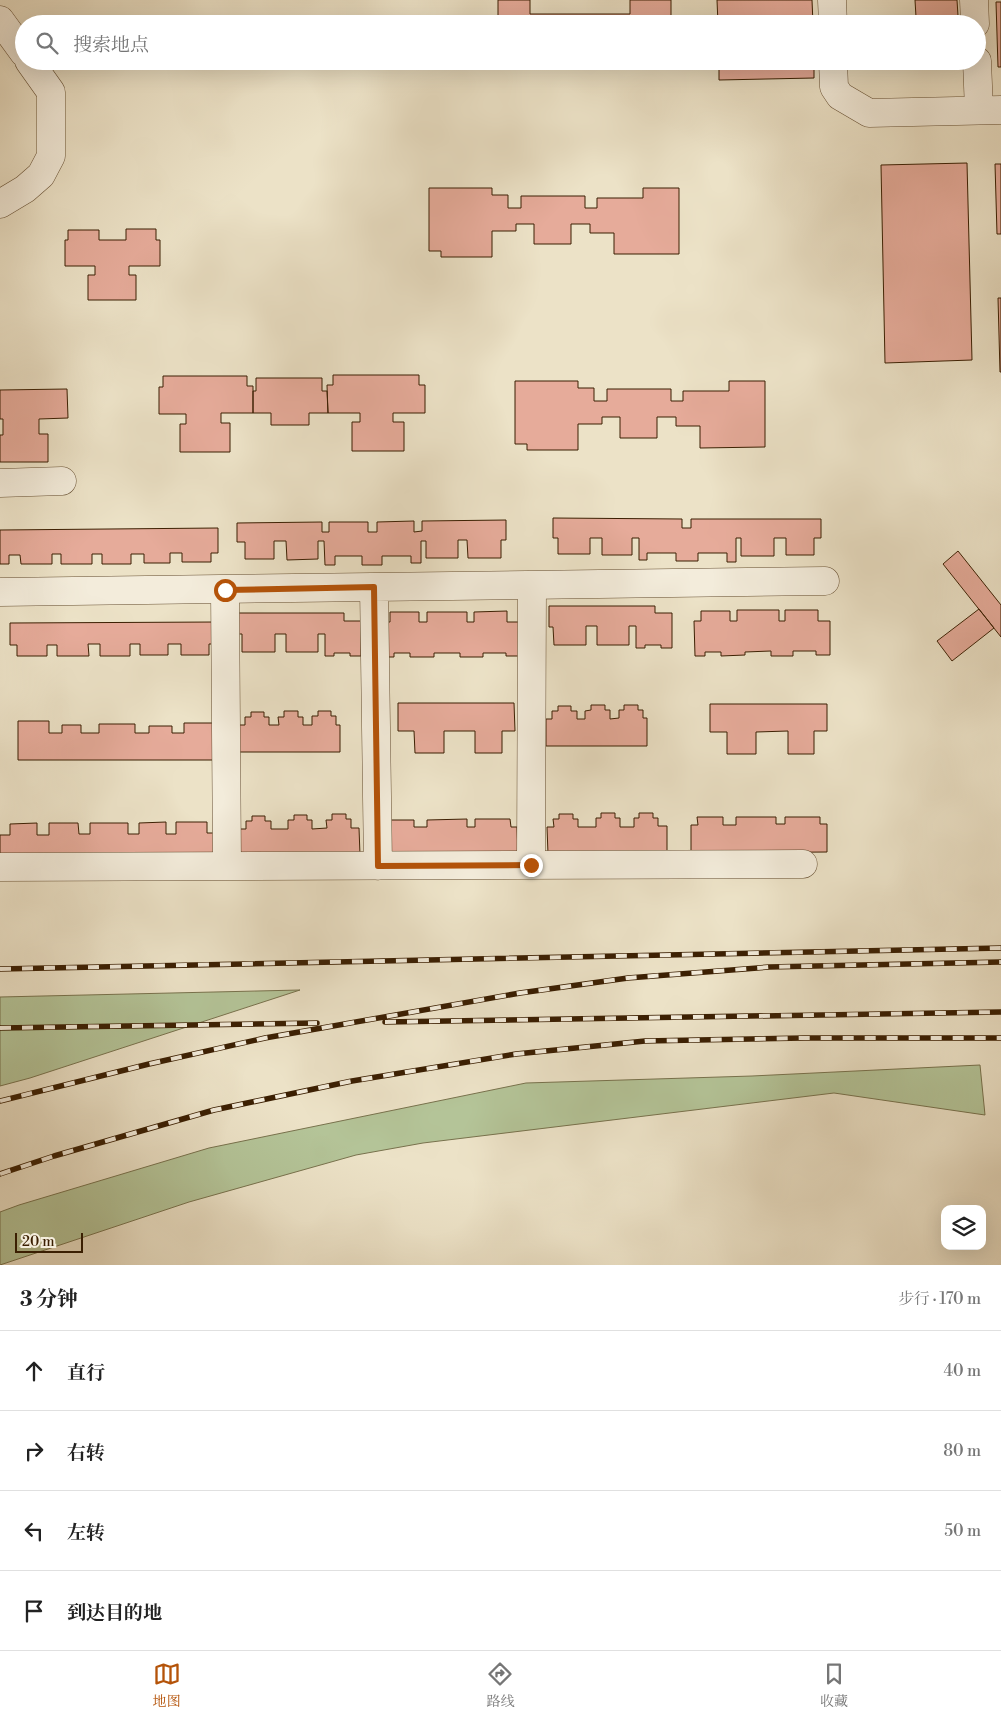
<!DOCTYPE html>
<html lang="zh">
<meta charset="utf-8">
<style>
body{margin:0;font-family:"Libre Bodoni","Noto Serif SC",serif;background:#f2f2f2;color:#222}
.controls{position:absolute;right:15px;bottom:15px;display:grid;overflow:hidden;border-radius:10px;box-shadow:0 5px 20px #0002}
.controls button{width:45px;height:45px;display:grid;place-items:center;padding:0;border:0;border-bottom:1px solid #e0e0e0;background:#fff;color:#222;font:25px sans-serif}
.scale{position:absolute;left:15px;bottom:12px;width:68px;box-sizing:border-box;padding-left:5px;border:2px solid #3b1f02;border-top:0;font-size:14px;line-height:18px;white-space:nowrap;color:#3b1f02;-webkit-text-stroke:4px #f3ecdb;paint-order:stroke}
.stop{position:absolute;width:15px;height:15px;margin:-11px;border:4px solid #b45309;border-radius:50%;background:#fff}
.stop.end{background:#b45309;border-color:#fff;box-shadow:0 1px 5px #0008}
.list{margin:0;padding:0;list-style:none}
h2{display:flex;justify-content:space-between;align-items:center;height:65px;margin:0;padding:0 20px;font-size:21px}
h2 small{font-size:16px;font-weight:400;color:#767676}
.list li{display:grid;grid-template-columns:32px 1fr auto;gap:15px;align-items:center;box-sizing:border-box;height:80px;padding:0 20px;border-top:1px solid #e0e0e0}
.list b{display:block;font-size:19px;white-space:nowrap}
.list em{font-size:16px;font-style:normal;color:#767676}
.icon{flex:none;width:28px;height:28px;fill:none;stroke:currentColor;stroke-width:2;stroke-linecap:round;stroke-linejoin:round}
.map{position:relative;flex:none;width:1001px;height:1265px;overflow:hidden}
.search{position:absolute;background:#fff;box-shadow:0 5px 20px #0002;left:15px;right:15px;top:15px;height:55px;display:flex;align-items:center;gap:12px;box-sizing:border-box;padding:0 18px;border-radius:28px;color:#767676;font-size:19px}
.sheet{height:385px;background:#fff}
nav{display:flex;justify-content:space-around;align-items:center;box-sizing:border-box;height:70px;border-top:1px solid #e0e0e0;background:#fff;font-size:14px;color:#767676}
nav a{display:grid;justify-items:center;gap:2px}
nav .on{color:#b45309}
.map>svg:first-child{display:block}
.green{fill:#b4c498;stroke:#78724d}
.building{fill:#e6ab9a;stroke:#3b1f02}
.lines{fill:none;stroke-linecap:round;stroke-linejoin:round}
.minor-casing{stroke:#675033;stroke-width:29}
.minor{stroke:#f3ecdb;stroke-width:28}
.rail-casing{stroke:#3b1f02;stroke-width:5.5}
.rail{stroke:#f3ecdb;stroke-width:4;stroke-dasharray:11;stroke-linecap:butt}
.route{stroke:#b45309;stroke-width:6}
</style>
<div class="map">
<svg width="1001" height="1265" viewBox="0 0 1001 1265">
<rect width="100%" height="100%" fill="#ece2c7"/>
<filter id="stains"><feTurbulence type="fractalNoise" baseFrequency=".004" numOctaves="4"/><feColorMatrix values="0 0 0 0 .2 0 0 0 0 .09 0 0 0 0 .02 0 0 0 .5 -.17"/></filter>
<radialGradient id="worn" r=".72"><stop offset=".6" stop-color="#630" stop-opacity="0"/><stop offset="1" stop-color="#630" stop-opacity=".3"/></radialGradient>
<path class="green" d="M300 990 30 1078 0 1086V997Z
M980 1065 985 1115 834 1093 423 1143 356 1155 189 1202 0 1265V1212L19 1205 209 1148 526 1083 752 1076Z"/>
<path class="building" d="M498 0H530V14H630V0H671V24H498Z
M717 0H812L813 24H718Z
M915 0H957L958 16 916 17Z
M996 2H1001V67H998Z
M958 16V24H901V17Z
M498 61H560V64H498Z
M619 61H671V64H619Z
M719 61H814V78L719 80Z
M902 61H959V66L902 67Z
M967 163 972 360 885 363 881 165Z
M995 164H1001V234H997Z
M429 188H492V195H508V208H521V196H585V208H597V198H643V188H679V254H614V233H590V224H571V244H534V224H516V231H492V257H441V251H429Z
M126 229H156V240H160V266H129V275H136V300H88V275H95V266H65V240H68V230H99V240H126Z
M998 298H1001V372H1000Z
M333 375H419V385H425V413H393V422H404V451H352V422H360V413H328L327 385H333Z
M163 376H247V386H253V413H221V423H230V452H180V424H186V414H159V387H163Z
M256 378H322V391H327L328 413H309V425H271V413H253V391H256Z
M515 381H578V388H594V401H607V389H671V401H683V391H729V381H765V447L700 448V426H676V417H657V438H620V417H602V424H578V450H527V444H515Z
M67 389 68 418 39 419V434H48V462H0V435H3V419H0V390Z
M553 518 682 519V528H691V519H821V538H814V555H786V538H774V556H741V538H736V562H727V553H698V561H676V553H647V560H639V538H632V555H602V538H590V554H558V538H553Z
M506 520V540H501V558H468L467 540H458V558H426V541H421V563H411V556H382V565H362V556H335V565H325L324 541H318V559L287 560 286 541H274V559H245V542H237V523L322 522V532H329V522H368V532H377V522L414 521V532L422 531V521Z
M218 528V553H211V562H182V553H170V563H144V554H131V564H102V554H92V564H61V554H52V564H21L20 555H9V564H0V530Z
M958 551 1001 605V637L943 564Z
M549 606H655V613H672V648H661V645H645V648H636V626H629V645H597V626H586V645H554L553 627H549Z
M979 609 994 628 952 661 937 641Z
M737 610H779V621H785V610H818V621H830V655H816V651H793V656H771V651L745 652V655L721 656V652H705V656H695L694 621H701V611H730V621H737Z
M507 611V622H519V656H506V653H483V657H460V653H434V657H410V653H394V657H384V622H390V612H419V622H427V612H467V622H474V612Z
M237 613H344V621H361V656H350V653H334V656H325V634H318V652H286V634H275V652H242V634H237Z
M215 622 216 644H209V655H181V644H168V655H140V644H130V656H100V644H88L89 656H57V645H47V656H17V645H10V623Z
M398 703H514L515 731H502V753H475V731H444V753H415L414 731H398Z
M710 704H827V731H814V754H788V731L756 732V754H727V732H710Z
M591 705H605V710H610V719L619 718V710H624V705H638V710H643V718H647V746H546V719H552V711H558V706H571V711H577V719H585V711L591 710Z
M284 711H298V717H303V725H312V716H318V711H331V716H336V725H340V752H239V725H245V717H251V712H264V717H269V725H279L278 717H284Z
M18 721H49V733H62V725H81V733H99V724H135V733H149V726H172V733H184V723H217V760H18Z
M601 813H615V818H620V827H634V818H639V813H653V818H658V826H667V853L548 854 547 827H554L553 819H559V814H573V819H578V827H596V818H601Z
M332 814H346V819H351V828H359L360 855 240 856V829H246V821H252V816H265V821H271V829H288V820H294V815H307V820H312V829L327 828 326 820H332Z
M697 817H723V825H736V817H776V824H785V817H820V824H827V852L691 853V825H698Z
M467 819V827H475V819H510L511 827H517L518 855H382L388 820H414V827H427V820Z
M166 822V834H176V822H207V833H214V855L0 857V835H10V824L37 823V835H49V823H78L79 834H90V823H128V834H139V823Z"/>
<g class="lines">
<g class="minor-casing">
<path id="minor" d="M832 0 833 24
M974 0 975 24
M0 20 24 53
M833 61 834 87 840 96 869 113 1001 110
M977 61 979 110
M0 204 25 189 41 175 51 156V92L29 61
M0 483 62 481
M374 587 378 866
M225 590 227 866
M0 592 825 581
M531 865 532 585
M0 867 803 864"/>
</g>
<use href="#minor" class="minor"/>
<g class="rail-casing">
<path id="rail" d="M0 969 1001 948
M385 1022 1001 1012
M0 1028 317 1023
M0 1101 149 1064 265 1038 520 993 628 978 769 967 1001 962
M0 1174 54 1156 214 1110 352 1081 516 1054 645 1041 804 1038H1001"/>
</g>
<use href="#rail" class="rail"/>
</g>
<g class="lines">
<path class="route" d="M225 590 374 587 378 866 531 865"/>
</g>
<rect width="100%" height="100%" filter="url(#stains)"/>
<rect width="100%" height="100%" fill="url(#worn)"/>
</svg>
<div class="controls">
<button><svg class="icon" aria-label="layers" viewBox="0 0 24 24"><path d="M12 4l9 5-9 5-9-5zM3 14l9 5 9-5"/></svg></button>
</div>
<div class="scale">20 m</div>
<div class="stop" style="left:225px;top:590px"></div>
<div class="stop end" style="left:531px;top:865px"></div>
<div class="search"><svg class="icon" aria-label="search" viewBox="0 0 24 24"><circle cx="10" cy="10" r="6"/><path d="M15 15l6 6"/></svg>搜索地点</div>
</div>
<section class="sheet">
<h2>3 分钟<small>步行 · 170 m</small></h2>
<ul class="list">
<li><svg class="icon" aria-label="ahead" viewBox="0 0 24 24"><path d="M12 20V5M6 11l6-6 6 6"/></svg><div><b>直行</b></div><em>40 m</em></li>
<li><svg class="icon" aria-label="right" viewBox="0 0 24 24"><path d="M7 20v-9h11M14 6l5 5-5 5"/></svg><div><b>右转</b></div><em>80 m</em></li>
<li><svg class="icon" aria-label="left" viewBox="0 0 24 24"><path d="M17 20v-9H6M10 6l-5 5 5 5"/></svg><div><b>左转</b></div><em>50 m</em></li>
<li><svg class="icon" aria-label="arrive" viewBox="0 0 24 24"><path d="M6 21V4h12l-3 4 3 4H6"/></svg><div><b>到达目的地</b></div></li>
</ul>
</section>
<nav>
<a class="on"><svg class="icon" aria-label="map" viewBox="0 0 24 24"><path d="M3 6l6-2 6 2 6-2v14l-6 2-6-2-6 2zM9 4v14M15 6v14"/></svg>地图</a>
<a><svg class="icon" aria-label="directions" viewBox="0 0 24 24"><path d="M12 3l9 9-9 9-9-9zM9 14v-3h6M13 9l2 2-2 2"/></svg>路线</a>
<a><svg class="icon" aria-label="saved" viewBox="0 0 24 24"><path d="M7 4h10v16l-5-4-5 4z"/></svg>收藏</a>
</nav>
